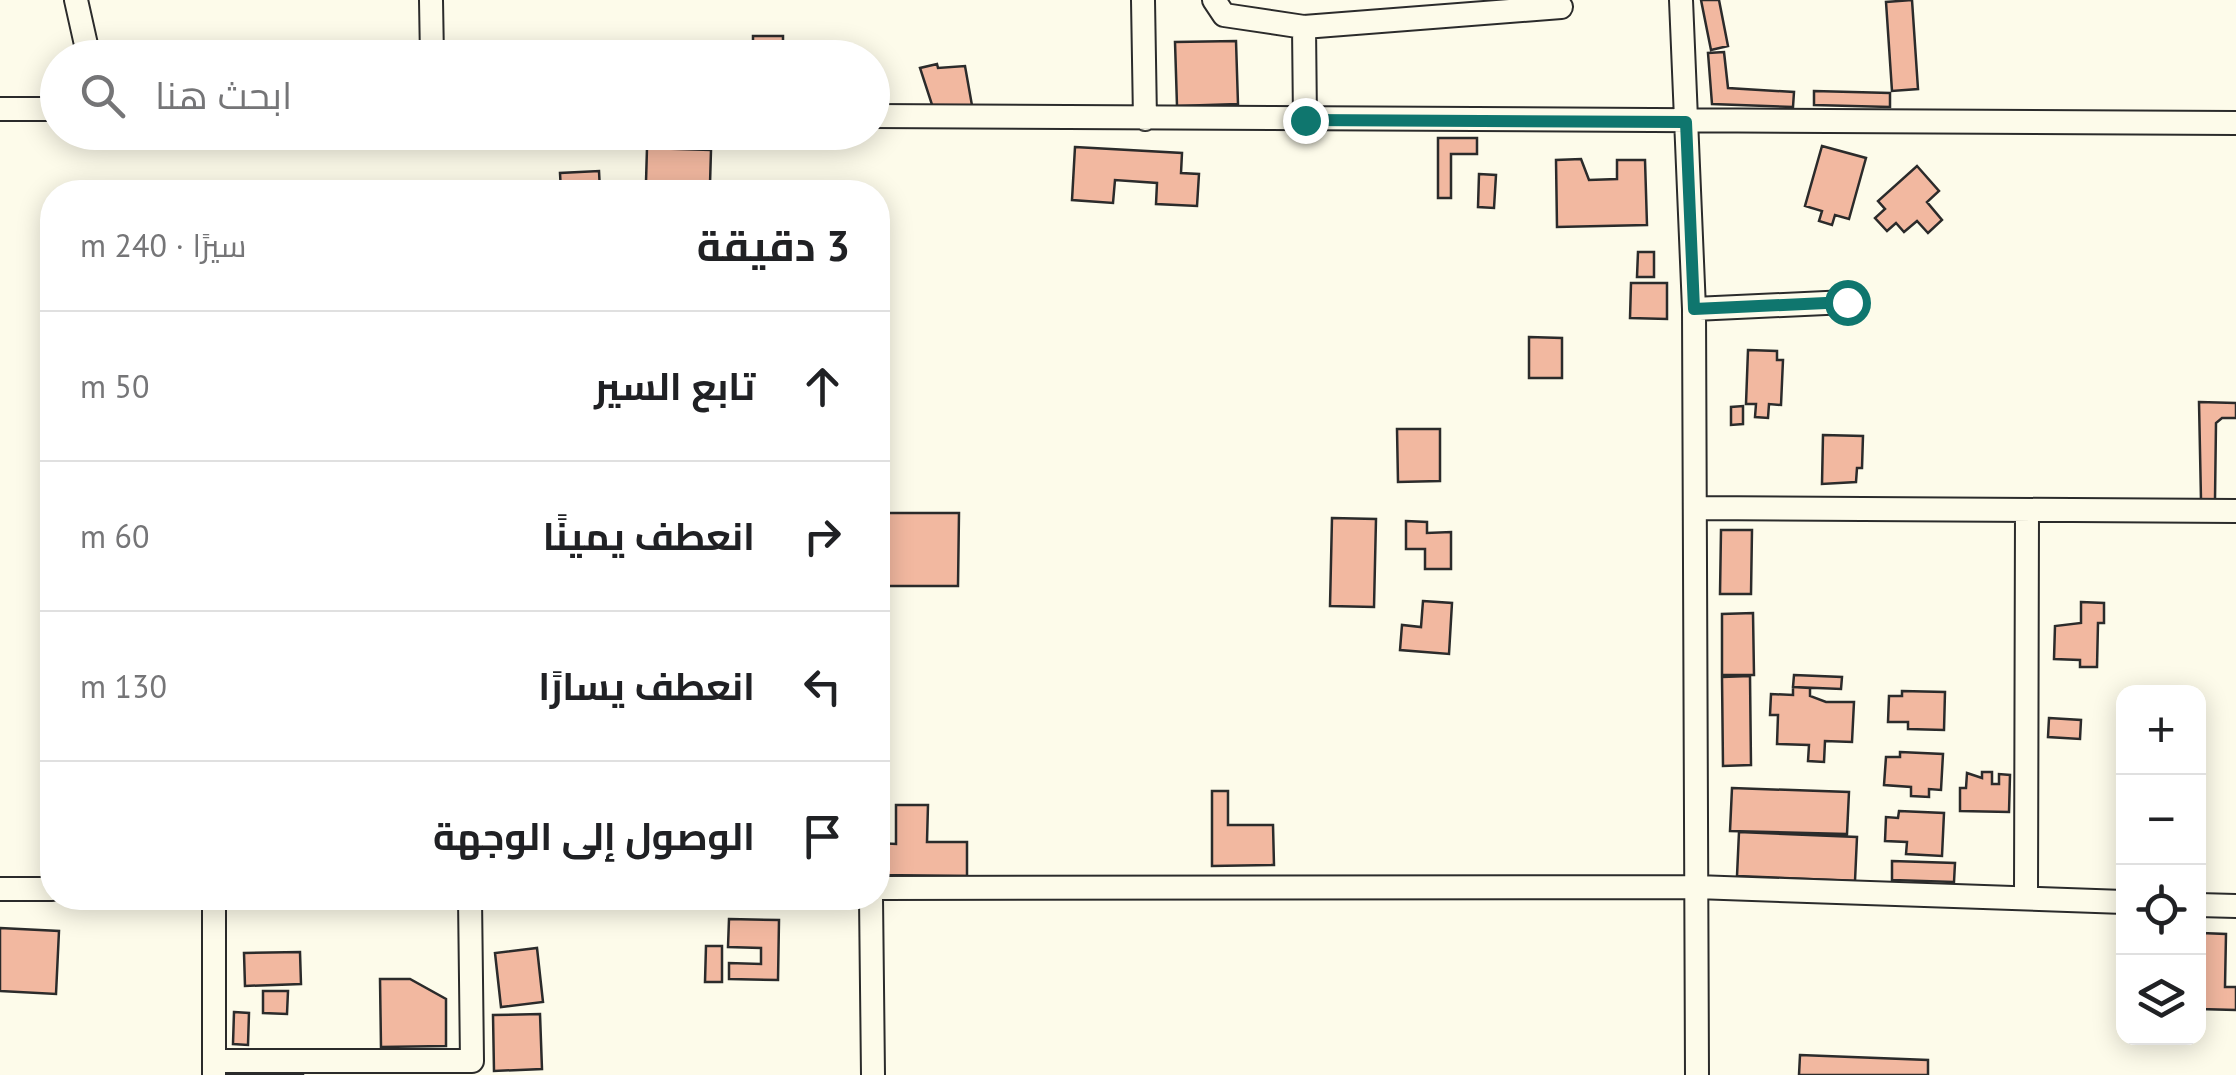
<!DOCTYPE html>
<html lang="ar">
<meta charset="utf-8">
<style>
body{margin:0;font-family:"PT Sans",Cairo,sans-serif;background:#f6f6f6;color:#202124;direction:rtl}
.controls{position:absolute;right:30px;bottom:30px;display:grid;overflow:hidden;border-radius:20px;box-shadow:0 5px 25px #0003}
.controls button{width:90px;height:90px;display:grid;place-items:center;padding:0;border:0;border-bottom:2px solid #e0e0e0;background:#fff;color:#202124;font:50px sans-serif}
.stop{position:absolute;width:30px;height:30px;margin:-22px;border:8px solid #0f766e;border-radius:50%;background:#fff}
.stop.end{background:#0f766e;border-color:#fff;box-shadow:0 2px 10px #0008}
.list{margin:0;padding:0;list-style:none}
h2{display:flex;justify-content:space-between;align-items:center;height:130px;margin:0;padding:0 40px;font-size:42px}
h2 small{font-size:32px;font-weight:400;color:#757577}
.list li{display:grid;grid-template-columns:65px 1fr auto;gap:30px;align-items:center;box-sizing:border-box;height:150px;padding:0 40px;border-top:2px solid #e0e0e0}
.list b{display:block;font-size:38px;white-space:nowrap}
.list em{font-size:32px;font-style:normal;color:#757577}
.icon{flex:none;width:55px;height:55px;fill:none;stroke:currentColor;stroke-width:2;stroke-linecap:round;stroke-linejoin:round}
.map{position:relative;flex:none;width:2236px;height:1075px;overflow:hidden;direction:ltr}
.search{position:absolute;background:#fff;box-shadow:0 5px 25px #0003;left:40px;top:40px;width:850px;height:110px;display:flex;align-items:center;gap:25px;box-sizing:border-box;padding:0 35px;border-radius:55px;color:#757577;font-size:38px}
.panel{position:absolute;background:#fff;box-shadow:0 5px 25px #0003;left:40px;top:180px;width:850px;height:730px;border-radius:40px;direction:rtl}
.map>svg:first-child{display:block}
.building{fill:#f2b8a0;stroke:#2b2b2b;stroke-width:2.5}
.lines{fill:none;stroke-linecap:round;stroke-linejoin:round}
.minor-casing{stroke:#2b2b2b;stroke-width:26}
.minor{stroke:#fdfbea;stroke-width:22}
.route{stroke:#0f766e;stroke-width:12}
</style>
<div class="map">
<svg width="2236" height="1075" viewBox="0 0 2236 1075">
<rect width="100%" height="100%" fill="#fdfbea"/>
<path class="building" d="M1701 0H1719L1728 46 1711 50Z
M1912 0 1918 89 1892 91 1886 2Z
M753 36H783V52H753Z
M1236 41 1238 104 1177 106 1175 42Z
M1724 52 1728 88 1794 92 1793 107 1712 104 1708 53Z
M937 64 938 68 965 66 973 111 935 114 920 68Z
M1814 91 1890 93V107L1814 105Z
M1438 138H1477V154H1451V198H1438Z
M1822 146 1866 158 1849 219 1835 215 1832 225 1819 221 1822 211 1805 206Z
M1075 147 1182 153 1181 173 1199 174 1197 206 1156 204 1157 183 1115 180 1113 203 1072 200Z
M647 148 711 150 710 184 646 182Z
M1581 159 1589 180 1617 179V160H1645L1647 225 1557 227 1556 160Z
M1917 166 1939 191 1927 202 1942 220 1928 233 1917 221 1904 232 1896 223 1887 231 1875 218 1885 209 1878 201Z
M599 171 600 191 561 192 560 173Z
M1479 174 1496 175 1494 208 1478 207Z
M1638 252H1654V277H1637Z
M1631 283H1667V319L1630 318Z
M1529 337 1562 338V378H1529Z
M1748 350 1777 351V360H1783L1781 405 1769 404 1768 418 1755 417 1756 404H1746Z
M2199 402 2236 403V418H2222L2216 423 2215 500H2201Z
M1743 406V424L1731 425V407Z
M1397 429H1440V481L1398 482Z
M1823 435 1863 436 1862 468H1857L1856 482 1822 484Z
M878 513H959L958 586H878Z
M1332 518 1376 519 1374 607 1330 606Z
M1406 521 1427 522V533L1451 532V569H1425V549H1406Z
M1721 530H1752L1751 594H1720Z
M1423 601 1452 603 1449 654 1400 650 1402 625 1421 627Z
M2081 602 2104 603V623H2098L2097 667H2080V660L2054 659 2055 626 2081 623Z
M1753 613 1754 675H1722V614Z
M1794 675 1842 677 1841 689 1793 687Z
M1750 676 1751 765 1723 766 1722 677Z
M1793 687 1810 688V696L1826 702H1854L1852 742 1825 741 1824 762 1808 761 1809 745 1777 744 1778 715H1770L1771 694 1793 695Z
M1902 691 1945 692 1944 730 1908 729V722H1888L1889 696H1902Z
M2049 718 2081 720 2080 739 2048 737Z
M1900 752 1943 754 1941 790 1929 789V797L1911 796V787L1884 785 1886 757H1900Z
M1982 772H1992V784H1999V774L2010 775 2009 812 1960 811V788H1966L1967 773 1982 778Z
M1732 788 1849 792 1847 834 1730 831Z
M1212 791H1228V825H1273L1274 865 1212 866Z
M896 805H928L927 842H967V876L878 875V843L896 844Z
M1899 811 1944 813 1942 856 1906 854 1907 842 1885 841 1886 817 1898 818Z
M1739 832 1857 837 1855 881 1737 876Z
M1892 861 1955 863 1954 882 1892 880Z
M729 919 779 920 778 980 729 979V963L761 964V948L728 947Z
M0 928 59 931 56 994 0 991Z
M2201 933 2226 934 2225 987H2236V1010L2199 1009Z
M706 946H722V982H705Z
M537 948 543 1002 501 1007 495 953Z
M300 952 301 984 245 986 244 953Z
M380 979H410L446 999V1046L381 1047Z
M263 991H288L287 1014 263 1013Z
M234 1012 249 1013 248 1045 233 1044Z
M540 1014 542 1069 494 1071 493 1015Z
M1800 1055 1928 1060V1075H1799Z
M303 1069V1075H228V1074Z"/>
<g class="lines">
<g class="minor-casing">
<path id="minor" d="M76 0 89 58
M431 0 432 58
M1143 0 1145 119
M1214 0 1224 15 1304 27
M1681 0 1694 309 1697 1075
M0 109H58
M872 116 2236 123
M1305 120 1304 27 1561 7
M1694 309 1847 302
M1695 508 2236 511
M878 888 1696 887 2124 902
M0 889H52
M871 898 873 1075
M2026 898 2027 510
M2198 905 2236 906
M214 1061H472L470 898
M214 1075V898"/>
</g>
<use href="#minor" class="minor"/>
</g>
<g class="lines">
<path class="route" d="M1305 120 1686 122 1694 309 1847 302"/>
</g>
</svg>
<div class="controls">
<button>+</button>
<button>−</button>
<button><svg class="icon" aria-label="locate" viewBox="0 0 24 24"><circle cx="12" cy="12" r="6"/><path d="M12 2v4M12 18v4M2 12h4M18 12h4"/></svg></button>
<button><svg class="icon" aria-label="layers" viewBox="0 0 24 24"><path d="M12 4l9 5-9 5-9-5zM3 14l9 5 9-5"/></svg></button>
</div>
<div class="stop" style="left:1847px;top:302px"></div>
<div class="stop end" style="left:1305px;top:120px"></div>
<div class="search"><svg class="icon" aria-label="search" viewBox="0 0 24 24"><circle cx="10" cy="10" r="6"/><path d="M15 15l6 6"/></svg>ابحث هنا</div>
<section class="panel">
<h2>3 دقيقة<small>سيرًا · 240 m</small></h2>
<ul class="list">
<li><svg class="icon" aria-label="ahead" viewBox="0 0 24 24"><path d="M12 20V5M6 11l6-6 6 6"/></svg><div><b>تابع السير</b></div><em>50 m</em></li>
<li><svg class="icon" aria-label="right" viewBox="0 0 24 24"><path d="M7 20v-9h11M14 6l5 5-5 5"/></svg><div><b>انعطف يمينًا</b></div><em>60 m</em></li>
<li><svg class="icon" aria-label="left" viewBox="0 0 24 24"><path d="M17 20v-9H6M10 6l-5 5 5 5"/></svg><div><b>انعطف يسارًا</b></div><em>130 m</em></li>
<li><svg class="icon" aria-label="arrive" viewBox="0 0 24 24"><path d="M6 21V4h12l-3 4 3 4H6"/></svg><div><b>الوصول إلى الوجهة</b></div></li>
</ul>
</section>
</div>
